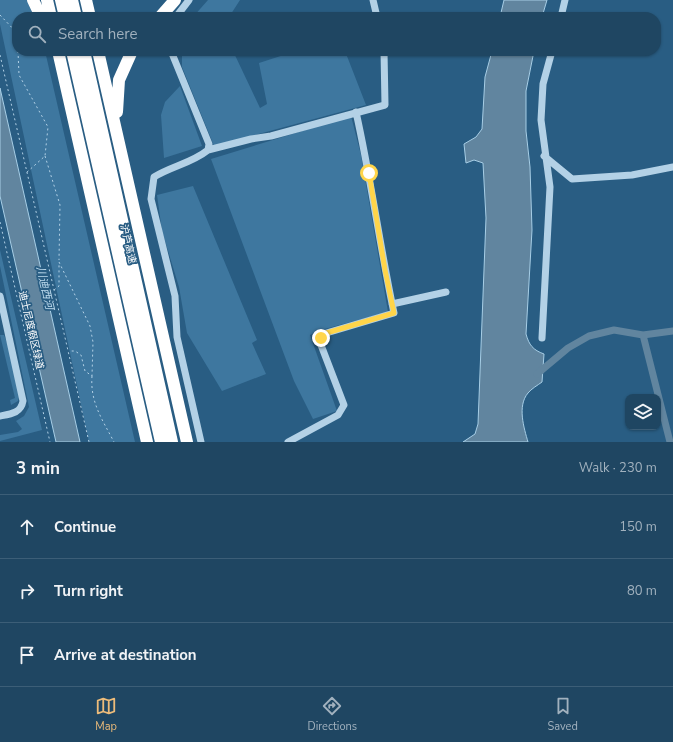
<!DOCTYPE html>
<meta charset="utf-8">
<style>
body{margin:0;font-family:"Nunito Sans","Noto Sans SC",sans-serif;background:#2c506b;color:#f1f3f6}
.controls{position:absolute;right:12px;bottom:12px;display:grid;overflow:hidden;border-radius:8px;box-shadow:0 1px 3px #0004}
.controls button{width:36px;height:36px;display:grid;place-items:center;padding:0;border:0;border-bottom:1px solid #3c5e77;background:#1f4662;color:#f1f3f6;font:20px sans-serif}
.stop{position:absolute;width:12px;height:12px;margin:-9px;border:3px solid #ffd54a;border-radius:50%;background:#fff}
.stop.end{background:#ffd54a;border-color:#fff;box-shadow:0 1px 4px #0008}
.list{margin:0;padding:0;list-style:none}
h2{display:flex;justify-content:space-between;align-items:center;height:52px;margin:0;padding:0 16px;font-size:17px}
h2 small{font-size:13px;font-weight:400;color:#a1b1be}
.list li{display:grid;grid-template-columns:26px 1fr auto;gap:12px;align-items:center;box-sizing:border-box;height:64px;padding:0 16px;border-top:1px solid #3c5e77}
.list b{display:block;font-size:15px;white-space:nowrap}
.list em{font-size:13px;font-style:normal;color:#a1b1be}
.icon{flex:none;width:22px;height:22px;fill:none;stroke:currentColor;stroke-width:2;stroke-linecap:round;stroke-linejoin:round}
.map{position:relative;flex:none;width:673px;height:442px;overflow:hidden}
.search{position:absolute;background:#1f4662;box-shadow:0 1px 3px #0004;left:12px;right:12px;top:12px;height:44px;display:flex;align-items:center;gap:10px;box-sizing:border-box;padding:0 14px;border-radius:16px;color:#a1b1be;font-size:15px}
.sheet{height:244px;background:#1f4662}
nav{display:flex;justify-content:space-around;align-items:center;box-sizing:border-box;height:56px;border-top:1px solid #3c5e77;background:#1f4662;font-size:11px;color:#a1b1be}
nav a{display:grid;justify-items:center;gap:2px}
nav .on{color:#edbc7a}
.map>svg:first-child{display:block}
.green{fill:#3e779f}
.water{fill:#61859f;stroke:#a7cee6}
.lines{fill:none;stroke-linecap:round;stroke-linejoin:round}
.canal{stroke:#61859f;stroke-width:7}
.path{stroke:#b3d1e6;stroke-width:1;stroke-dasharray:2 3;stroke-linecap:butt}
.minor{stroke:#b3d1e6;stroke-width:7}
.highway{stroke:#fff;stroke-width:12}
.route{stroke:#ffd54a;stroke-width:5}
.labels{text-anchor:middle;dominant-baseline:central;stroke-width:3.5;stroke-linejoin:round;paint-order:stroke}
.street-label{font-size:10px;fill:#fff;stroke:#295d83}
.water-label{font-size:11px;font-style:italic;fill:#bedbee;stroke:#295d83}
</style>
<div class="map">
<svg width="673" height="442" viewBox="0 0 673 442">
<rect width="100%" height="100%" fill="#295d83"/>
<path class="green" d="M0 0H27L34 17H17V51H45L135 442H89L0 24Z
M208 0H240L229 17H193Z
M182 51H233L260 108 267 104 259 63 296 51H345L366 105 214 146 182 67Z
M180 86 202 146 164 158 161 115 165 102Z
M351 116 361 155 388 312 321 330 310 335 337 411 313 419 294 381 211 159Z
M193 186 257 340 252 343 266 374 222 391 187 333 179 287 162 231 157 195Z
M0 250 42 430 0 441V435L18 432 22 429 16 421 24 416 29 407 0 266Z
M0 335H4L9 348 19 397 18 401 11 405 10 400 15 398Z"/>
<path class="water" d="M504 0H547L542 17H500Z
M492 51H534L526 91V131L530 167 532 230 526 334C529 345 533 350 544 354L542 382C538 385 531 389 528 393 517 406 524 428 528 442H463L475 434 478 424 486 218 483 163 474 160 466 163 464 144 476 137 482 129 485 77Z
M0 88 80 442H56L0 196Z"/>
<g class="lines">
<path class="canal" d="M643 335 670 442
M537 374 568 348 589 336 614 330 643 335 673 331"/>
<path class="path" d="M0 15 17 33
M18 51 19 75 48 127 45 156 26 173
M0 55 89 442
M45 156 60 205 59 260
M0 222 50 442
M59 262 90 326 93 342 92 376 85 371 81 355 75 351H69
M54 290 59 286V264
M92 376C90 402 102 419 114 442"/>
<path class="minor" d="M373 0 377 17
M176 17 189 0
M561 17 565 0
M171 51 209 144 208 150C192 163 172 166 154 177L151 199 175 296 177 337 201 442
M208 150 251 139 271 136 385 105 384 51
M544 156 572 179 632 175 673 167
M0 296 23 401C21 413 11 414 0 416
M392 304 446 292
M542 338 550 187 541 120 543 84 552 51
M288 442 338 415 344 405 321 345 323 334 394 313C380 247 371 179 356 112"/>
<path class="highway" d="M33 0 41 17
M47 0 51 17
M61 0 65 17
M72 0 76 17
M86 0 90 17
M160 17 175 0
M58 51 147 442
M72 51 161 442
M84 51 172 442
M98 51 187 442
M117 112 119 80 132 51"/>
</g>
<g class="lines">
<path class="route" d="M321 338 323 334 394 313 385 270 369 173"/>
</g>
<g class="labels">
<g class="street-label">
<text transform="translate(128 244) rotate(77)">沪芦高速</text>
<text transform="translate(31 330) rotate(77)">迪士尼度假区绿道</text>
</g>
<g class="water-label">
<text transform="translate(45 288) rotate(77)">川迪西河</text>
</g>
</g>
</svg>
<div class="controls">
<button><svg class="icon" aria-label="layers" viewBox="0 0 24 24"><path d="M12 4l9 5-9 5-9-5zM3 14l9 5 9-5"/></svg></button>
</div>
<div class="stop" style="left:369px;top:173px"></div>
<div class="stop end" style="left:321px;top:338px"></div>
<div class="search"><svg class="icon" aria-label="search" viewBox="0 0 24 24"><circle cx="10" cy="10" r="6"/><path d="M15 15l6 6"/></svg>Search here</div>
</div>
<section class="sheet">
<h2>3 min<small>Walk · 230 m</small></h2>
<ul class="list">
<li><svg class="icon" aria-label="ahead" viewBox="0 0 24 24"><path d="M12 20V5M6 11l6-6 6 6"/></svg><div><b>Continue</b></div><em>150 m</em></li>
<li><svg class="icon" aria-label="right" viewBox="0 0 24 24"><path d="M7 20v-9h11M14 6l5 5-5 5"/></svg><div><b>Turn right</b></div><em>80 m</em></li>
<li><svg class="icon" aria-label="arrive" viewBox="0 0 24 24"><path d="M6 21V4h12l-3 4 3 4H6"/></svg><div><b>Arrive at destination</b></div></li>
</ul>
</section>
<nav>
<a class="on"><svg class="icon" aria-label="map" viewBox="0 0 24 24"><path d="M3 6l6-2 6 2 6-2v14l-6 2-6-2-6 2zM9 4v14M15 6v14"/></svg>Map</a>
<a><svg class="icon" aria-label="directions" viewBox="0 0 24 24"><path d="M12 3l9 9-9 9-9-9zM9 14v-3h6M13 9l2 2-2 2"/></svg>Directions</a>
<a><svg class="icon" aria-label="saved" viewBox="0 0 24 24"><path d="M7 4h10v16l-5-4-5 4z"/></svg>Saved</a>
</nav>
